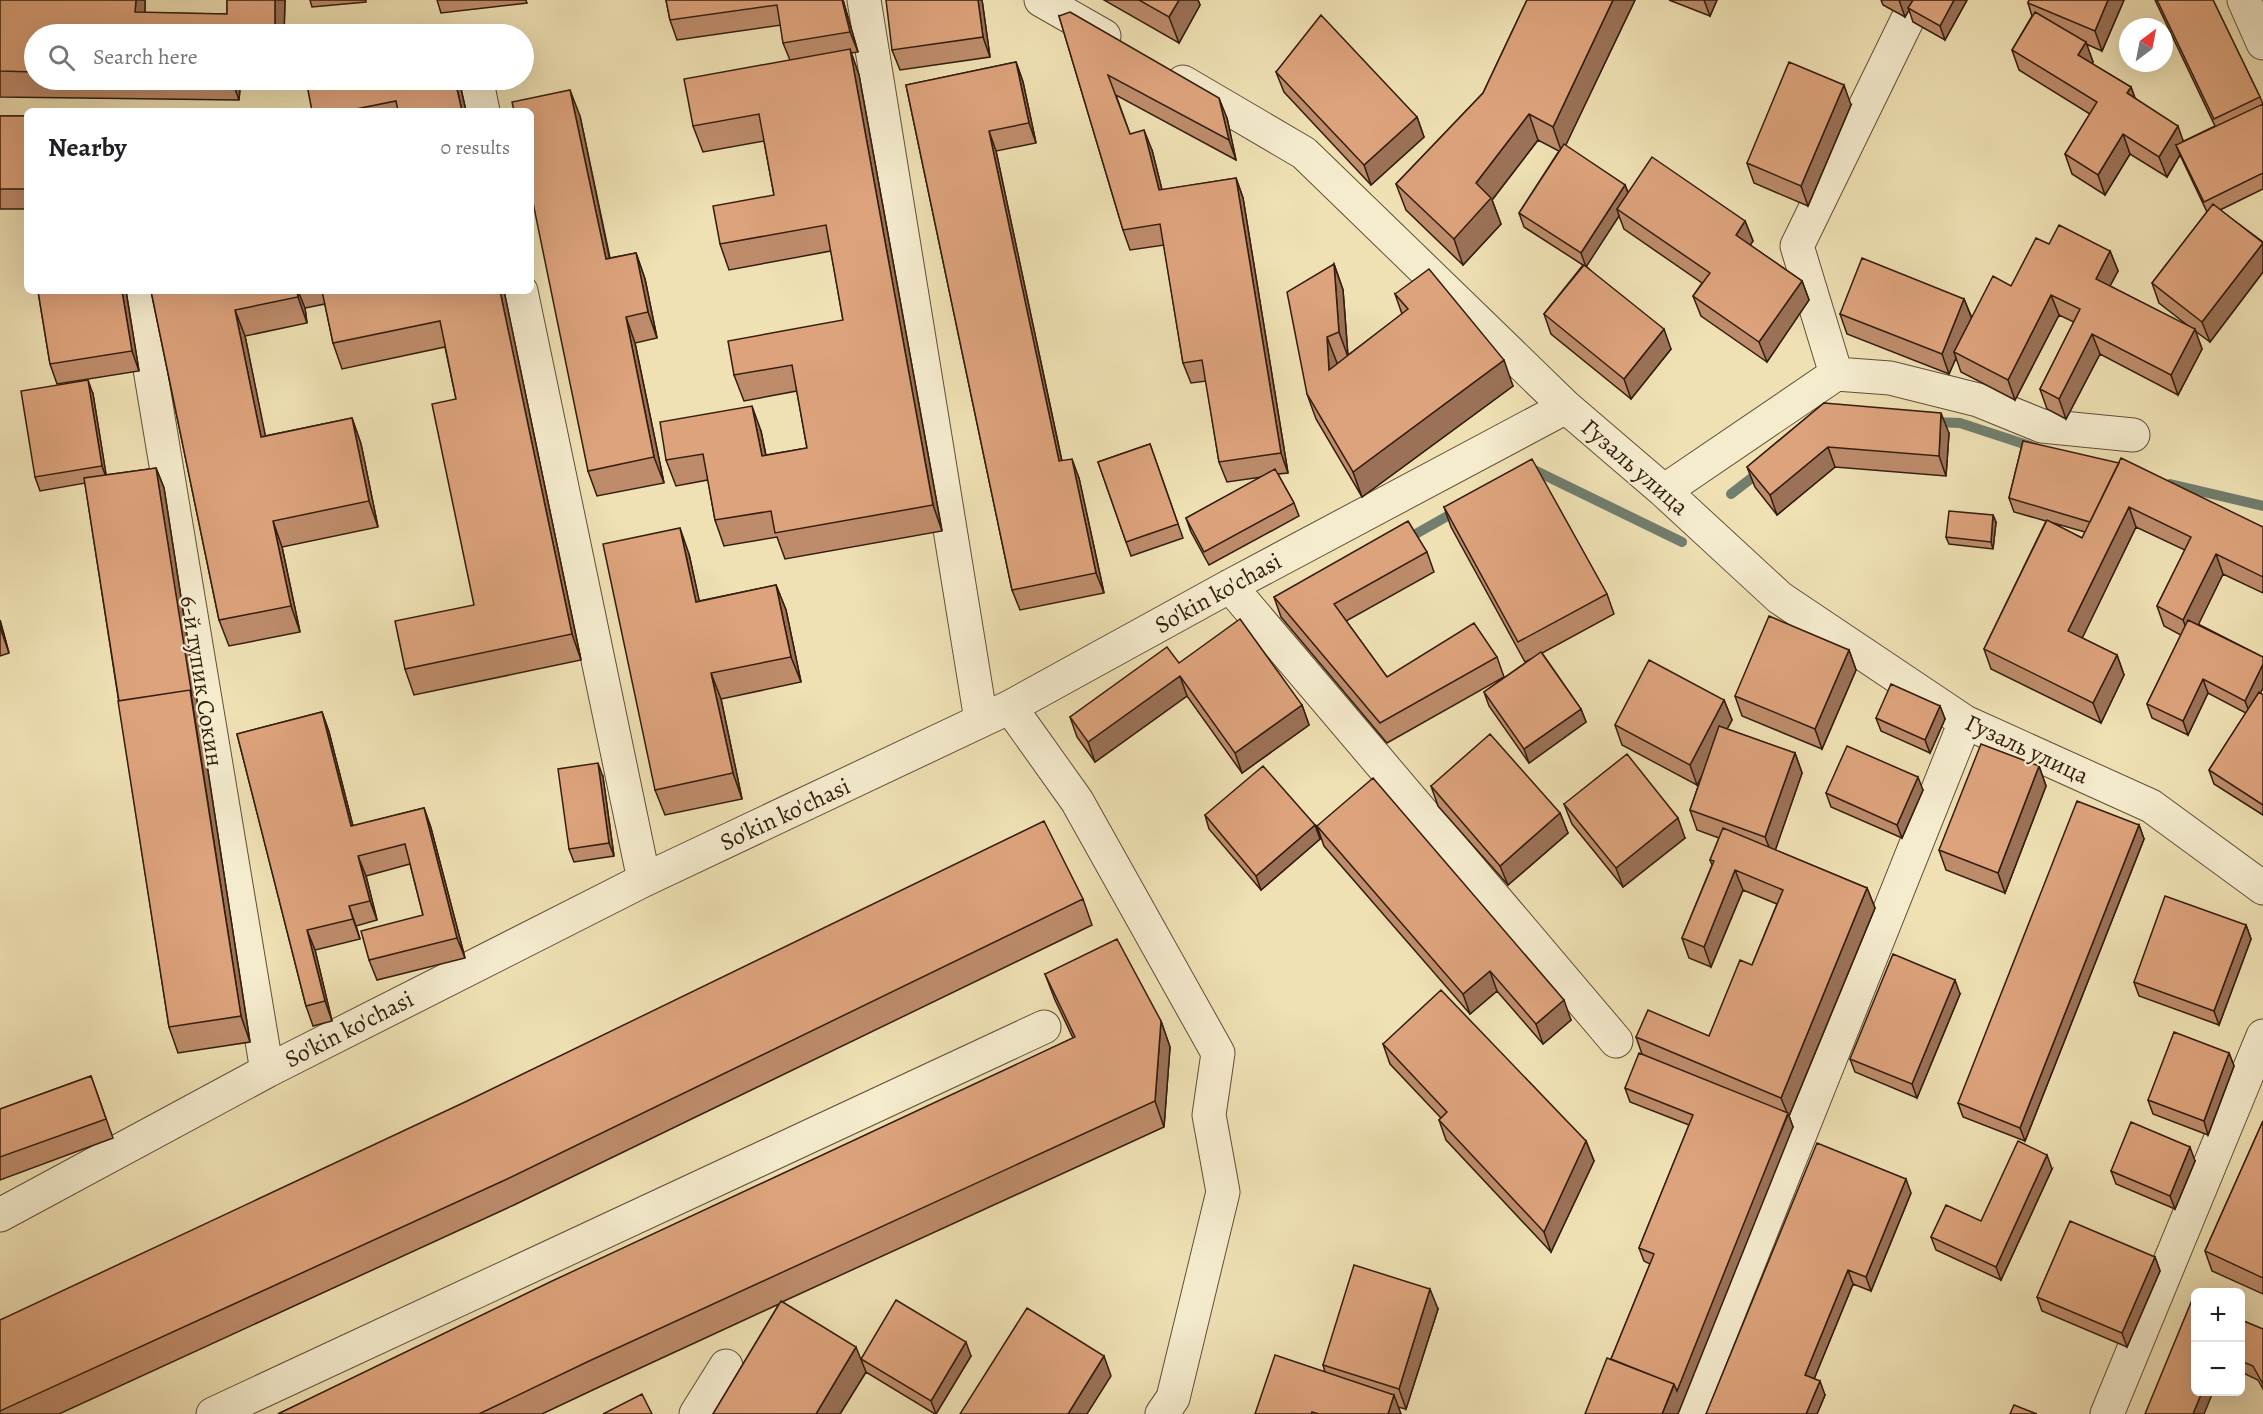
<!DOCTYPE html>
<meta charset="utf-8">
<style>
body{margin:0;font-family:Alegreya,serif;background:#f6f6f6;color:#202124}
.controls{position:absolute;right:18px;bottom:18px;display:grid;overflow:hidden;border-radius:9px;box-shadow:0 6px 24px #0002}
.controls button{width:54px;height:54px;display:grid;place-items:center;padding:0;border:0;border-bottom:2px solid #e0e0e0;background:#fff;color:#202124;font:30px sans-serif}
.compass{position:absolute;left:2119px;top:18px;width:54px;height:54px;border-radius:50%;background:#fff;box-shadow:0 6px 24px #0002;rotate:32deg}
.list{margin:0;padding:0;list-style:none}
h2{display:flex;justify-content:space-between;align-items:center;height:78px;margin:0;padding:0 24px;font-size:26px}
h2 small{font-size:20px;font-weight:400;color:#757577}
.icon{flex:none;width:33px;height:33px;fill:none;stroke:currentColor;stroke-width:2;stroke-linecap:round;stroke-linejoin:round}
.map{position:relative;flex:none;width:2263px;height:1414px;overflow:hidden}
.search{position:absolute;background:#fff;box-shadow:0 6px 24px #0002;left:24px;top:24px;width:510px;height:66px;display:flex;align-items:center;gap:15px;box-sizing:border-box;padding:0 21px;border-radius:33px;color:#757577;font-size:22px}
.panel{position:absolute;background:#fff;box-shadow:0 6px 24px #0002;left:24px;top:108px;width:510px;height:186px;border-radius:9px}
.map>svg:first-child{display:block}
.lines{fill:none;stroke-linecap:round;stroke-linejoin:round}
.stream{stroke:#717e6e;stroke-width:10}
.street-casing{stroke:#624e38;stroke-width:35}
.street{stroke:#f5ecce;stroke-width:33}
.wall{fill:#be8c6b;stroke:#331d0e;stroke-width:1.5;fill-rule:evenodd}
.shaded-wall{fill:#9b7257;stroke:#331d0e;stroke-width:1.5}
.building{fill:#dda37c;stroke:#331d0e;stroke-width:1.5}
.labels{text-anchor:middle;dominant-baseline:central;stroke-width:4.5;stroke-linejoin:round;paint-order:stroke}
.street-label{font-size:24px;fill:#331d0e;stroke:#f5ecce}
</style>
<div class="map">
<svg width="2263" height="1414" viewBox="0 0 2263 1414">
<rect width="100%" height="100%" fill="#efe1b4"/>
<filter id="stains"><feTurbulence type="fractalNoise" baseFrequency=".00333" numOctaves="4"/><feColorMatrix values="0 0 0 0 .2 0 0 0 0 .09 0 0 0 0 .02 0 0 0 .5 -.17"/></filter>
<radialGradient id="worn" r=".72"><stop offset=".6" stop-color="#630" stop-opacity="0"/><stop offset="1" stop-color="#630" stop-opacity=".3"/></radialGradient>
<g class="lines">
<path class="stream" d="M1933 422 1960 423 2036 448
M1528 471 1532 469 1682 542
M2170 484 2263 506
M1731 494 1762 470
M1405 540 1460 509"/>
<g class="street-casing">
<path id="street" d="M864 0 981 720
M1041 0 1104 36
M2244 0 2263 43
M1183 82 1304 153 1566 407 1664 491 1780 598 1965 722 2151 806 2263 888
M478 87 483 111
M137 291 267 1071
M521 291 644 880
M1836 374 1797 246 1917 0
M1664 491 1836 374 1890 378 1978 400 2042 426 2133 435
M1230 586 1616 1041
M1010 707 1077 801 1218 1053 1209 1115 1223 1192 1173 1398 1162 1414
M0 1215 267 1071 644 880 1010 707 1230 586 1566 407
M213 1414 1044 1027
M696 1414 726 1366
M1688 1414 1965 722
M2107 1414 2263 1036"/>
</g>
<use href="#street" class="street"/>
</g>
<path class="wall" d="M0 0H145V13L227 14V0H285L284 34H34V80H284V89L240 88 239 100 0 97Z
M310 0H366V2L312 7Z
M437 0H526L527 3 441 13Z
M666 0H843L858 52 851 53 859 75 942 531 785 559 777 537 724 546 715 520 708 480 676 486 666 460 761 431 766 455 807 448 797 391 744 401 734 375 843 320 831 251 729 270 720 244 774 195 764 141 703 152 693 126 790 60 783 43 781 25 677 40 670 20Z
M982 0 990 57 900 70 892 50Z
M1104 0H1198L1200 5 1179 43Z
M1527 0H1635L1565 146 1625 185 1628 192 1745 221 1753 241 1750 245 1802 281 1809 300 1767 362 1701 316 1693 296 1702 283 1624 229 1619 216 1586 266 1671 349 1631 399 1551 334 1544 314 1583 265 1524 227 1519 213 1559 151 1538 140 1492 200 1501 224 1463 265 1406 210 1396 184 1483 93Z
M1669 0H1717L1710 16Z
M1881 0H1967L1945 40 1913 22 1909 10 1905 17 1883 5Z
M2029 0H2124L2102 51 2086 44 2093 62 2092 64 2131 87 2135 98 2184 141 2215 126 2155 0H2213L2260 97 2263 104V189L2220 210 2263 242V272L2210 342 2195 331 2202 349 2178 395 2100 354 2066 419 2047 409 2040 389 2074 322 2059 315 2015 400 1961 372 1956 358 1949 374 1847 334 1840 314 1964 299 1972 318 2011 286 2049 244 2110 251 2118 271 2110 286 2191 328 2159 303 2152 283 2207 212 2180 155 2167 177 2130 154 2105 195 2072 174 2065 154 2090 114 2019 70 2012 50 2032 16 2028 3Z
M1059 16 1227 118 1236 160 1116 95 1130 134 1152 150 1162 190 1236 178 1243 198 1288 473 1278 474 1294 503 1299 516 1209 565 1191 532 1186 518 1262 477 1227 482 1219 462 1206 381 1191 383 1183 363 1164 245 1130 250 1123 230Z
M1016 62 1023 82 1036 143 996 151 1062 461 1079 478 1104 593 1020 610 1012 590 906 85Z
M1276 72 1417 117 1424 137 1371 185 1284 92Z
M310 80H459L466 111H312Z
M1851 105 1808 206 1754 183 1747 163Z
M0 116H27V209H0Z
M580 116 610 258 636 253 645 279 657 338 635 343 664 483 597 496 588 471Z
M1334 264 1343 290 1348 355 1402 314 1395 294 1513 386 1362 497 1316 419 1307 394Z
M38 291H126L139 371 57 384 50 364Z
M151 291H504L581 660 414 695 405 669 474 605 456 399 445 347 342 369 333 343 325 304 305 308 307 323 245 336 265 436 352 418 361 444 378 527 282 547 300 632 229 646 219 620Z
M93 394 106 475 156 468 164 488 250 1042 178 1053 169 1027 85 483 40 491 35 477Z
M1824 403 1949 433 1946 476 1835 467 1777 515 1755 487 1747 467Z
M2023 441 2263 527V593L2223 574 2198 624 2263 657V688L2260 693 2263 695V815L2214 784 2209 770 2246 713 2208 693 2188 735 2152 718 2147 704 2181 635 2164 626 2157 606 2185 550 2136 527 2082 638 2117 655 2124 675 2101 723 1991 669 1984 649 2046 521 2014 512 2009 498ZM2050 522 2085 532 2082 538Z
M1150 444 1183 538 1131 556 1098 462Z
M1444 507 1607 594 1614 614 1542 653 1581 709 1586 722 1529 763 1489 706 1484 692 1531 659 1525 662 1451 527Z
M1993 515 1996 522 1993 549 1949 544 1946 537Z
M1427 552 1434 572 1346 621 1387 677 1497 657 1504 677 1387 743 1281 617 1274 597Z
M689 554 699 601 776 585 786 610 801 682 721 699 742 799 665 815 655 790Z
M0 620 9 653 0 656Z
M1849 650 1856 670 1822 749 1742 716 1735 696Z
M1179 663 1302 705 1309 725 1242 773 1187 696 1095 762 1077 737 1070 717Z
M1724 700 1732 720 1727 729 1795 753 1802 773 1775 850 1867 888 1875 908 1789 1116 1793 1127 1611 1359 1650 1264 1644 1261 1639 1248 1689 1125 1630 1102 1625 1088 1642 1054 1636 1037 1709 1036 1752 965 1777 904 1743 890 1711 967 1689 958 1682 938 1712 865 1710 860 1719 838 1697 830 1690 810 1701 778 1697 785 1622 745 1615 725Z
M1940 706 1945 719 1930 753 1881 731 1876 718Z
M322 712 329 732 353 826 424 808 431 828 465 958 377 980 369 960 423 915 410 864 366 876 377 920 356 926 360 939 315 950 332 1021 313 1026 306 1006 237 734Z
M2039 766 2046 786 2005 893 1946 870 1939 850Z
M603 777 614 856 574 862 569 849Z
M1431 786 1560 813 1568 833 1508 885 1438 806Z
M1923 790 1902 838 1831 807 1826 793Z
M1564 804 1685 838 1623 887 1572 824Z
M1205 815 1315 825 1320 839 1261 890 1209 829Z
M2139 825 2144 839 2025 1141 1963 1117 1958 1103Z
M1317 826 1571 1020 1543 1044 1497 991 1470 1014 1324 846Z
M1083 899 1092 925 514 1205 59 1414H0V1320Z
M2246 925 2251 939 2219 1025 2139 996 2134 982Z
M1045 974 1161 1021 1170 1047 1164 1127 782 1302 861 1359 971 1356 936 1414H935L866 1372 840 1414H713L779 1304 597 1388 542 1414H278L1073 1038 1055 1000Z
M1960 994 1917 1098 1855 1072 1850 1059Z
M1383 1044 1586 1141 1594 1161 1551 1252 1446 1140 1439 1120 1441 1118 1390 1064Z
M2229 1053 2234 1066 2208 1135 2153 1114 2148 1100Z
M91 1076 113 1138 0 1180V1109Z
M2263 1121V1294L2212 1271 2205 1251Z
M2195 1161 2175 1209 2116 1184 2111 1171Z
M2052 1169 2001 1280 1936 1250 1931 1237 1981 1221Z
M1911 1193 1871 1291 1853 1284 1814 1379 1825 1395 1817 1414H1706Z
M2155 1257 2160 1271 2127 1347 2042 1311 2037 1297Z
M1438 1309 1406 1409 1398 1407 1401 1414H1255L1325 1372 1323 1365Z
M2241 1320 2263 1329V1389L2258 1380 2241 1372Z"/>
<path class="shaded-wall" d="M136 0H145V34L135 12Z
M275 0H285L284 34H275Z
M842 0H843L858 52 850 32Z
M978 0H982L990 57 983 37Z
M1179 0H1198L1200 5 1179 43 1169 17Z
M1613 0H1635L1562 153 1553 127Z
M1704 0H1717L1710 16Z
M1899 0H1914L1908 8 1909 10 1905 17Z
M1954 0H1967L1945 40 1940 26Z
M2108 0H2124L2102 51 2095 31Z
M2086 42 2093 62 2086 75 2078 55Z
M850 49 859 75 942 531 933 505Z
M1016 62 1023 82 1036 143 1029 123Z
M232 80H237L240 88 239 100Z
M280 80H284V89Z
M455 80H459L466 111H462Z
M1844 85 1851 105 1808 206 1801 186Z
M2131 87 2138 107 2127 93Z
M570 90 580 116 615 285 606 259Z
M1219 98 1227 118 1236 160 1229 140Z
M1529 114 1538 140 1492 200 1501 224 1463 265 1454 239 1476 183Z
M1417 117 1424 137 1371 185 1364 165Z
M2178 126 2185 146 2176 145 2180 155 2167 177 2159 157Z
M1144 130 1152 150 1167 210 1159 190Z
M989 131 996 151 1066 481 1059 461Z
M2123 134 2130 154 2105 195 2098 175Z
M1236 178 1243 198 1288 473 1281 453Z
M1625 185 1630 198 1617 209 1619 216 1586 267 1581 253Z
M1745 221 1753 241 1744 255 1736 235Z
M2263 243V272L2210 342 2202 322Z
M2110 251 2118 271 2103 299 2096 279Z
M636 253 645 279 657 338 648 312Z
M1334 264 1343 290 1348 357 1339 332Z
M1802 281 1809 300 1767 362 1759 342Z
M122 291H126L139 371 132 351Z
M297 291H298L305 308 307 323 298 297Z
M500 291H504L581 660 572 634Z
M2051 295 2059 315 2015 400 2008 380Z
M1964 299 1972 319 1954 352 1956 358 1949 374 1942 354Z
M235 310 245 336 271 463 261 437Z
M626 317 635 343 664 483 654 457Z
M1664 329 1671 349 1631 399 1624 379Z
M2195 329 2202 349 2178 395 2171 375Z
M2092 334 2100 354 2066 419 2059 399Z
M1327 337 1337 363 1338 395 1329 370Z
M1504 360 1513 386 1362 497 1353 472Z
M88 380 93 394 107 480 102 466Z
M752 406 761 431 771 482 762 456Z
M1941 413 1949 433 1946 476 1939 456Z
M352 418 361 444 378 527 369 501Z
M1828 447 1835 467 1777 515 1770 495Z
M1072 459 1079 478 1104 593 1096 573Z
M156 468 164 488 250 1042 241 1016Z
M2129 507 2136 527 2076 651 2068 631Z
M1993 515 1996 522 1993 549 1991 542Z
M273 521 282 547 300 632 291 606Z
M680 528 689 554 705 627 696 602Z
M2216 554 2223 574 2191 640 2183 620Z
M776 585 786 610 801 682 791 657Z
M0 620 9 653 2 633 0 626Z
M1849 650 1856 670 1822 749 1815 729Z
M2117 655 2124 675 2101 723 2093 703Z
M2263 664V688L2250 714 2245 701Z
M711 673 721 699 742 799 733 773Z
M1180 676 1187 696 1095 762 1088 742Z
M2203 679 2208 693 2188 735 2183 721Z
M1724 700 1732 720 1697 785 1690 765Z
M1302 705 1309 725 1242 773 1235 753Z
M1940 706 1945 719 1930 753 1925 740Z
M1581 709 1586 722 1529 763 1524 749Z
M322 712 329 732 358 846 351 826Z
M1795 753 1802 773 1773 857 1765 837Z
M598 763 603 777 614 856 609 843Z
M2039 766 2046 786 2005 893 1998 873Z
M1918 777 1923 790 1902 838 1897 825Z
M424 808 431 828 465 958 457 938Z
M1560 813 1568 833 1508 885 1500 866Z
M1678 818 1685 838 1623 887 1616 868Z
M1315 825 1320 839 1261 890 1256 876Z
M2139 825 2144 839 2025 1141 2020 1128Z
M358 856 366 876 377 920 370 901Z
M1735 870 1743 890 1711 967 1704 947Z
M1867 888 1875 908 1789 1116 1793 1127 1678 1414H1662L1788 1115 1781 1098Z
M349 906 356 926 360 939 353 919Z
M2246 925 2251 939 2219 1025 2214 1011Z
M307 930 315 950 332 1021 325 1001Z
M1490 971 1497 991 1470 1014 1463 994Z
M1955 980 1960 994 1917 1098 1912 1084Z
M1564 1000 1571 1020 1543 1044 1536 1024Z
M1161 1021 1170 1047 1164 1127 1155 1101Z
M2229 1053 2234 1066 2208 1135 2204 1121Z
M1586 1141 1594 1161 1551 1252 1544 1232Z
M2190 1147 2195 1161 2175 1209 2170 1196Z
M2047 1155 2052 1169 2001 1280 1996 1267Z
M1906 1179 1911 1193 1871 1291 1866 1277Z
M2155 1257 2160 1271 2127 1347 2122 1333Z
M1848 1270 1853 1284 1810 1389 1805 1375Z
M1430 1289 1438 1309 1406 1409 1399 1389Z
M966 1342 971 1356 936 1414 931 1401Z
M856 1347 866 1372 840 1414H816Z
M1104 1356 1111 1376 1087 1414H1068Z
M1820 1381 1825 1395 1817 1414H1806Z
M2202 1392H2213L2204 1414H2193Z
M1394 1395 1401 1414H1388Z"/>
<path class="building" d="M0 0H136L135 12 227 14V0H275V34H34V72L0 71Z
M666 0H842L850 32 783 43 777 5 670 20Z
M886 0H978L983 37 892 50Z
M1139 0H1179L1169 17Z
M1527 0H1613L1553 127 1529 114 1476 183 1491 198 1454 239 1396 184 1483 93Z
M1913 0H1954L1940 26 1908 8Z
M2029 0H2108L2095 31 2028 3Z
M2157 0H2213L2260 97 2214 119Z
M1070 12 1219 98 1229 140 1108 75 1130 134 1144 130 1159 190 1236 178 1281 453 1219 462 1202 360 1183 363 1160 224 1123 230 1059 16Z
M2035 12 2086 42 2078 55 2131 87 2127 93 2178 126 2159 157 2123 134 2098 175 2065 154 2097 102 2012 50Z
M1321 15 1417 117 1364 165 1276 72Z
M850 49 933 505 775 533 771 511 715 520 703 454 666 460 660 422 752 406 762 456 807 448 792 365 734 375 728 341 843 320 826 225 720 244 713 206 774 195 759 114 693 126 684 79Z
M1016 62 1029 123 989 131 1059 461 1072 459 1096 573 1012 590 906 85Z
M1789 62 1844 85 1801 186 1747 163Z
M306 80H455L462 111H398L396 101 346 111H312Z
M570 90 606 259 636 253 648 312 626 317 654 457 588 471 531 193V111H514L512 102Z
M2263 104V173L2204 202 2176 145Z
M307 109V111H286Z
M0 116H27V189H0Z
M1564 144 1625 185 1581 253 1519 213Z
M1652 157 1745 221 1736 235 1802 281 1759 342 1693 296 1710 273 1617 209Z
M2213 204 2263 243 2202 322 2152 283Z
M2059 225 2110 251 2096 279 2195 329 2171 375 2092 334 2059 399 2040 389 2080 309 2051 295 2008 380 1954 352 1993 276 2011 286 2036 238 2049 244Z
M1862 258 1964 299 1942 354 1840 314Z
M1334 264 1339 332 1327 337 1329 370 1408 309 1395 294 1429 269 1504 360 1353 472 1307 394 1287 292Z
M1584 265 1664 329 1624 379 1544 314Z
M38 291H122L132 351 50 364Z
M151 291H297L298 297 235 310 261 437 352 418 369 501 273 521 291 606 219 620Z
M322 291H500L572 634 405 669 395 621 474 605 432 404 456 399 440 321 333 343Z
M88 380 102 466 35 477 21 391Z
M1824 403 1941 413 1939 456 1828 447 1770 495 1747 467Z
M2023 441 2119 463 2090 522 2009 498Z
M1150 444 1178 524 1126 542 1098 462Z
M2121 458 2263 527V577L2216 554 2183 620 2157 606 2191 537 2129 507 2068 631 2117 655 2093 703 1984 649 2047 520 2082 538Z
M1532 459 1607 594 1518 642 1444 507Z
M156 468 192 696 190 690 119 701 84 478Z
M1275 469 1294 503 1204 552 1186 518Z
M1949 511 1993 515 1991 542 1946 537Z
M1408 521 1427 552 1334 604 1387 677 1474 623 1497 657 1380 723 1274 597Z
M680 528 696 602 776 585 791 657 711 673 733 773 655 790 603 544Z
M1769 616 1849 650 1815 729 1735 696Z
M1240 619 1302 705 1235 753 1180 676 1088 742 1070 717 1167 647 1179 663Z
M2188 620 2263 657V664L2245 701 2203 679 2183 721 2147 704Z
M1541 652 1581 709 1524 749 1484 692Z
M1649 660 1724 700 1690 765 1615 725Z
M1891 684 1940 706 1925 740 1876 718Z
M190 690 241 1016 169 1027 118 701Z
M2259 692 2263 695V805L2209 770Z
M322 712 351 826 424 808 457 938 369 960 361 931 423 915 405 844 358 856 370 901 349 906 353 919 307 930 325 1001 306 1006 237 734Z
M1719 726 1795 753 1765 837 1690 810Z
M1490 734 1560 813 1500 866 1431 786Z
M1981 744 2039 766 1998 873 1939 850Z
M1847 746 1918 777 1897 825 1826 793Z
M1627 754 1678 818 1616 868 1564 804Z
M598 763 609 843 569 849 558 769Z
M1263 766 1315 825 1256 876 1205 815Z
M1373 778 1564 1000 1536 1024 1490 971 1463 994 1317 826Z
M2077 801 2139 825 2020 1128 1958 1103Z
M1044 821 1083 899 505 1180 0 1411V1320L465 1102Z
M1723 828 1867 888 1781 1098 1636 1037 1648 1010 1709 1036 1740 960 1752 965 1783 890 1735 870 1704 947 1682 938 1714 861 1710 860Z
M2165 896 2246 925 2214 1011 2134 982Z
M1117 939 1161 1021 1155 1101 587 1362 479 1414H278L550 1282 1075 1037 1045 974Z
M1893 954 1955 980 1912 1084 1850 1059Z
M1441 990 1586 1141 1544 1232 1439 1120 1447 1112 1383 1044Z
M2174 1032 2229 1053 2204 1121 2148 1100Z
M1639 1053 1788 1113 1677 1391 1674 1384 1611 1359 1654 1254 1639 1248 1693 1115 1625 1088Z
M91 1076 106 1119 0 1157V1109Z
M2263 1121V1278L2205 1251Z
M2131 1122 2190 1147 2170 1196 2111 1171Z
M2018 1141 2047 1155 1996 1267 1931 1237 1946 1205 1981 1221Z
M1817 1143 1906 1179 1866 1277 1848 1270 1805 1375 1820 1381 1806 1414H1706Z
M2070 1221 2155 1257 2122 1333 2037 1297Z
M1354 1265 1430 1289 1399 1389 1323 1365Z
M896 1300 966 1342 931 1401 861 1359Z
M2192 1300 2196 1302V1392H2202L2193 1414H2145Z
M781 1301 856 1347 816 1414H713Z
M1027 1308 1104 1356 1068 1414H960Z
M2241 1320 2263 1329V1384L2253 1366 2241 1361Z
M1275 1355 1394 1395 1388 1414H1319L1312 1412 1311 1414H1255Z
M1607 1358 1674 1384 1662 1414H1585Z
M642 1394 652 1414H603Z
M2014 1405 2037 1414H2010Z"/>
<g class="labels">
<g class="street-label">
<text transform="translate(1635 467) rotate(41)">Гузаль улица</text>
<text transform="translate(1218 593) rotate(-29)">So'kin ko'chasi</text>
<text transform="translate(202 681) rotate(81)">6-й тупик Сокин</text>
<text transform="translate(2027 749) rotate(25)">Гузаль улица</text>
<text transform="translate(785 814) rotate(-25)">So'kin ko'chasi</text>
<text transform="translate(349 1029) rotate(-27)">So'kin ko'chasi</text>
</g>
</g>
<rect width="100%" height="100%" filter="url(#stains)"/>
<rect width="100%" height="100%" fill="url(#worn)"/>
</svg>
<div class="controls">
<button>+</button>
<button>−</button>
</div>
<svg class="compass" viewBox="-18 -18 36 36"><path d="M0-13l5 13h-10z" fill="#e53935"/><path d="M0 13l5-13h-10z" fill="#757577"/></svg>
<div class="search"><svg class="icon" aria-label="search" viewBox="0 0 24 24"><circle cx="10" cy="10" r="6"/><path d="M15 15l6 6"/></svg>Search here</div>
<section class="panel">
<h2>Nearby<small>0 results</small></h2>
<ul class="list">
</ul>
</section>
</div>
